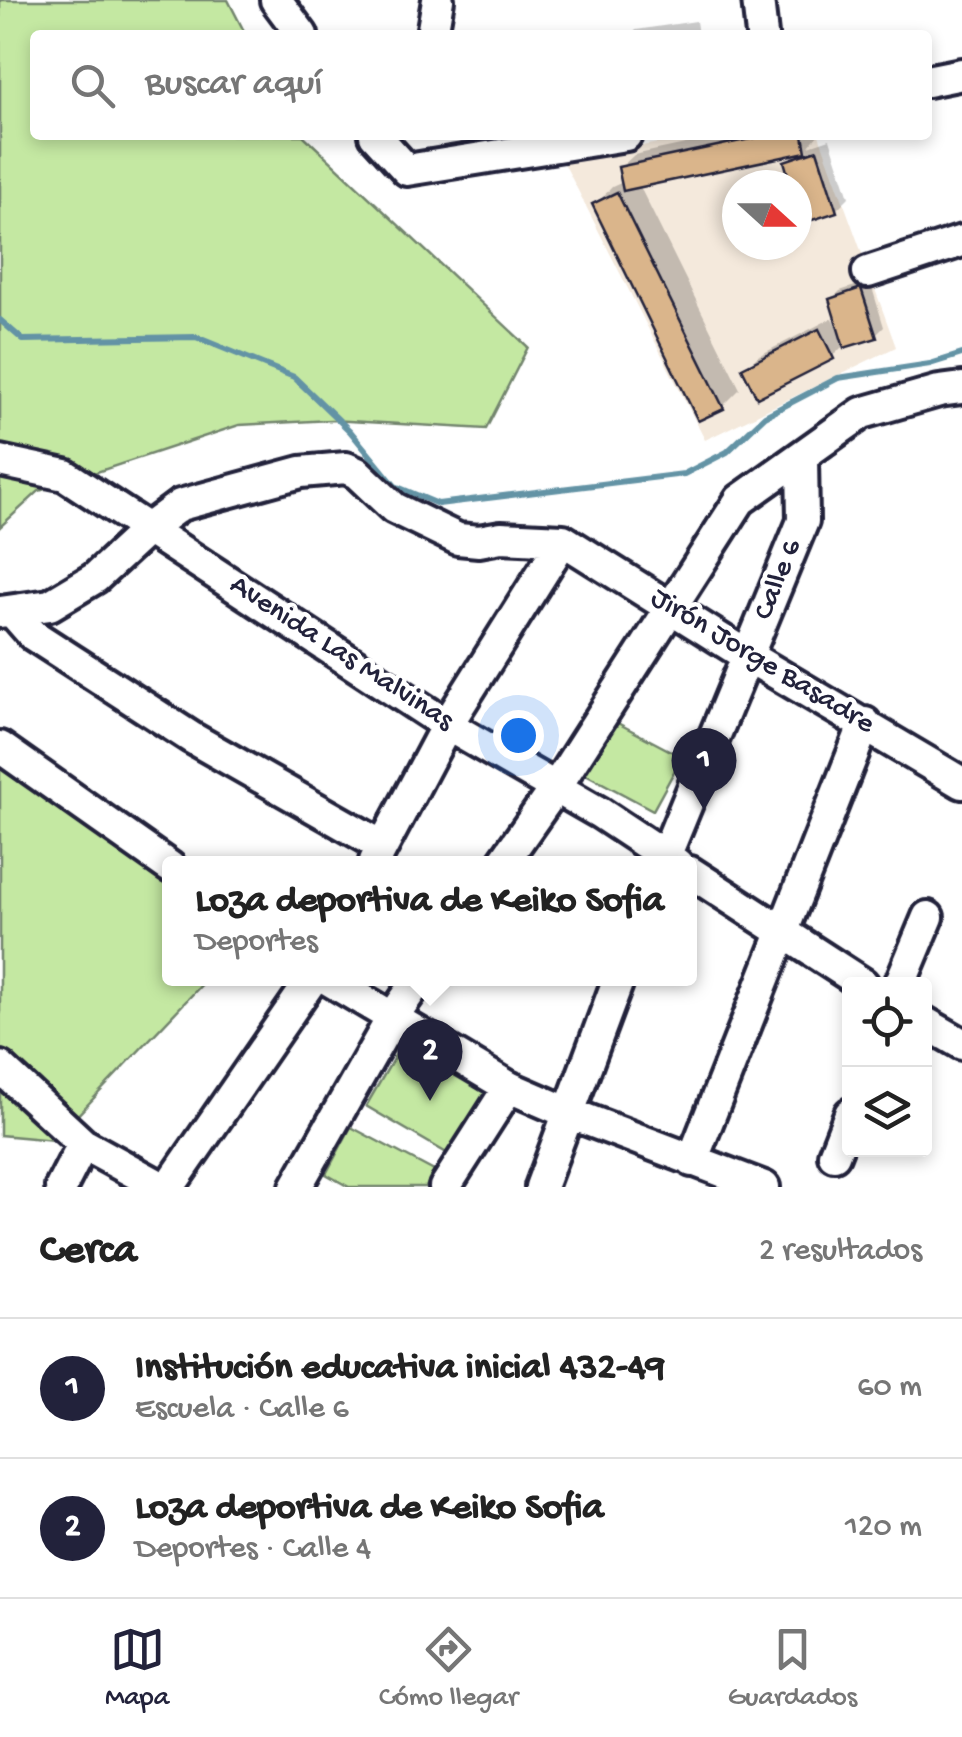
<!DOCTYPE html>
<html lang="es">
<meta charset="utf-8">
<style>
body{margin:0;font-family:"Gochi Hand",sans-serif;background:#f2f2f2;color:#222}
.controls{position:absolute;right:30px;bottom:30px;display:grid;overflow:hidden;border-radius:10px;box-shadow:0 5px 15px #0003}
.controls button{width:90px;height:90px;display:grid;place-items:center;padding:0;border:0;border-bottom:2px solid #e0e0e0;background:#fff;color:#222;font:50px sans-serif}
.compass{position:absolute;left:722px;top:170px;width:90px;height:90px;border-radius:50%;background:#fff;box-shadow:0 5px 15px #0003;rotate:111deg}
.you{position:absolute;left:518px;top:735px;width:35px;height:35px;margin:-25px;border:8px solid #fff;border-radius:50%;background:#1a73e8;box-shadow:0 0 0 15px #1a73e833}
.badge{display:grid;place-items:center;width:65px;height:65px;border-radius:50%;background:#22223b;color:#fff;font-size:32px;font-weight:700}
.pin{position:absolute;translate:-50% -82px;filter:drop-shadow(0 2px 5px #0008)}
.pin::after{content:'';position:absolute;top:52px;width:35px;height:30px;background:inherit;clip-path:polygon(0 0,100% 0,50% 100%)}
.popup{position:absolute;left:162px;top:856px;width:535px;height:130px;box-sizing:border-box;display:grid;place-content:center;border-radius:10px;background:#fff;filter:drop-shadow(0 2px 8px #0005);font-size:32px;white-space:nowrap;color:#767676}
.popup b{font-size:38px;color:#222}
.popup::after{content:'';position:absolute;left:50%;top:100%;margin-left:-20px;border:20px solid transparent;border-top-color:#fff}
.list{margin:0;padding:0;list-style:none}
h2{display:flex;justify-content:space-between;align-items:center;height:130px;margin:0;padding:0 40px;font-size:42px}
h2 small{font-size:32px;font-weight:400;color:#767676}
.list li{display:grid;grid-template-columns:65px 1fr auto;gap:30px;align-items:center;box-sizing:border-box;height:140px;padding:0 40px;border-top:2px solid #e0e0e0}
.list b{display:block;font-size:38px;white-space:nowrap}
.list p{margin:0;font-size:32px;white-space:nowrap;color:#767676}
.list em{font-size:32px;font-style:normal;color:#767676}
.icon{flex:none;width:55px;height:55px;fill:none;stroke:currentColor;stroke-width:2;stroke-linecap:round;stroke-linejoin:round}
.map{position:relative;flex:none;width:962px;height:1187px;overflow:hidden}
.search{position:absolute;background:#fff;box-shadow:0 5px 15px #0003;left:30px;right:30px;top:30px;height:110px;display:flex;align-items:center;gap:25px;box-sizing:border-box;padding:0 35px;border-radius:10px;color:#767676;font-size:38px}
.sheet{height:410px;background:#fff}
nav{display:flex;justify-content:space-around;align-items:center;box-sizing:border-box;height:140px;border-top:2px solid #e0e0e0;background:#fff;font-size:28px;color:#767676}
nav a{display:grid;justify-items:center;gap:5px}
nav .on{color:#22223b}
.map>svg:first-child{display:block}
.built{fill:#f4e9dc;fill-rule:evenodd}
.green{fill:#c4e8a2;stroke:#73856e;stroke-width:2.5}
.shadow{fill:#0003}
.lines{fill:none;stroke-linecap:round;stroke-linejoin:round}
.stream{stroke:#6393a5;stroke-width:6}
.building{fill:#dab58b;stroke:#22223b;stroke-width:2.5}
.minor-casing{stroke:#22223b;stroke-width:38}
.minor{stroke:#fff;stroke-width:30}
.labels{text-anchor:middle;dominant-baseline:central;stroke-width:9;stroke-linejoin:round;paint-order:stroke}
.street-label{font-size:30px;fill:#22223b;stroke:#fff}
</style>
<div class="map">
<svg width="962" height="1187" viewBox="0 0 962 1187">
<rect width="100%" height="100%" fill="#fff"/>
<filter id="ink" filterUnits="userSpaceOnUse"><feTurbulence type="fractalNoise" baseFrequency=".01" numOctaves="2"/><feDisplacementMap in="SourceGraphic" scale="20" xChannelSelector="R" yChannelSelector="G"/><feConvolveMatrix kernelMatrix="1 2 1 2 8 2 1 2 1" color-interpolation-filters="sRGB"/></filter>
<g filter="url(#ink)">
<path class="built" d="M700 135H819L896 347 705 440 563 161ZM737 185H797V245H737Z"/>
<path class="green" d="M0 0H228L246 35H35V135H303L528 347 486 429 331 420 239 425 39 491 0 527Z
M608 718 682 757 653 810 580 771Z
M0 741 107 826 170 888V978L207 979 54 1140 0 1135Z
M402 1044 494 1097 457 1159 366 1106Z
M351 1127 434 1171 426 1187H349L326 1174Z"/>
<path class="shadow" d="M696 21 698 35H631L636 30Z
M727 135H818L809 146 830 139 849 197 836 210 797 195V185H794L786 162 797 152 639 185 740 389 722 407 595 205 612 187 623 182 620 168 634 155Z
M870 281 884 327 876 335 845 344 832 357 745 369 758 356 832 318 837 328 840 326 831 300 840 291Z"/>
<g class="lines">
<path class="stream" d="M0 320 23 340 196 337 294 377 350 431 395 486 438 504 684 474 727 452 765 416 838 378 930 364 962 354"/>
</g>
<path class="building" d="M769 135H803L806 152 623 191 618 167Z
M817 150 837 212 803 223 797 203V185H791L784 161Z
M617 192 724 409 698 421 592 204Z
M861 288 877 338 844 348 829 299Z
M819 329 834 359 757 398 742 368Z"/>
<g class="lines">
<g class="minor-casing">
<path id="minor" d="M276 0 302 35
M758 0 762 35
M432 35 438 0
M927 81 962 74
M375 135 407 170 626 135
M868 272 962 241
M0 461 65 475 447 725 600 813 677 864
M12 611 33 635 192 738 382 846
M0 612 50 605 95 578 149 528 180 505 301 472 346 468 357 473 394 508 458 539 479 541 501 537 563 540 749 657 962 783
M0 747 170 867
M375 861 447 725 563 540
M502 864 556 787 740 500 862 413 939 391 962 388
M662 864 803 521 802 458
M690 872 863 984
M326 978 509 1087 569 1113 764 1187
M900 984 928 917
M924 1022 962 1044
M0 1067 83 1144 161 1187
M834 1155 850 1114
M692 1161 865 723
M61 1187 83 1144
M169 1187 313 978
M296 1187 392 1018 420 978
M445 1187 509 1087
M541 1187 619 978"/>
</g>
<use href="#minor" class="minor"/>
</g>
</g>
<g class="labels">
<g class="street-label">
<text transform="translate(779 580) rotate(-68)">Calle 6</text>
<text transform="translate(341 654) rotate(33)">Avenida Las Malvinas</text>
<text transform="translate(762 662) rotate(31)">Jirón Jorge Basadre</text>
</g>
</g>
</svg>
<div class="controls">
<button><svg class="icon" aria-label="locate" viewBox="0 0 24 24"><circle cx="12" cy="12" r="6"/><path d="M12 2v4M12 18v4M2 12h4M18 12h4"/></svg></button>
<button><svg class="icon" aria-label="layers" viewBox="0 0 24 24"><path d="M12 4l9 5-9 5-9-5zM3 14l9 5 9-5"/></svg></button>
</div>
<svg class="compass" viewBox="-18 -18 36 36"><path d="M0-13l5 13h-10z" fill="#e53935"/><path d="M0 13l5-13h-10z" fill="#767676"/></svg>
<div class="you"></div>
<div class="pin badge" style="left:704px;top:810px">1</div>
<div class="pin badge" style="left:430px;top:1101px">2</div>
<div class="popup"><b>Loza deportiva de Keiko Sofia</b>Deportes</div>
<div class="search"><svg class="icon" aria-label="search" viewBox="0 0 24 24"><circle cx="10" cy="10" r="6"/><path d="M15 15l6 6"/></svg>Buscar aquí</div>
</div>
<section class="sheet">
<h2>Cerca<small>2 resultados</small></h2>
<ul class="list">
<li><span class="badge">1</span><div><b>Institución educativa inicial 432-49</b><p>Escuela · Calle 6</p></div><em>60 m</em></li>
<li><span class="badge">2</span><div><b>Loza deportiva de Keiko Sofia</b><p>Deportes · Calle 4</p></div><em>120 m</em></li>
</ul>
</section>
<nav>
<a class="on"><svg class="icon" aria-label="map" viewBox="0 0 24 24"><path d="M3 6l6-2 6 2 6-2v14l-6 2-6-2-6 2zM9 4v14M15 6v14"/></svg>Mapa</a>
<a><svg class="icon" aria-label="directions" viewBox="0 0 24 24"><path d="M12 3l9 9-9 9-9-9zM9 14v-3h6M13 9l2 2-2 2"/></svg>Cómo llegar</a>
<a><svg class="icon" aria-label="saved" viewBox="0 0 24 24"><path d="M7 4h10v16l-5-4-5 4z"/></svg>Guardados</a>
</nav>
